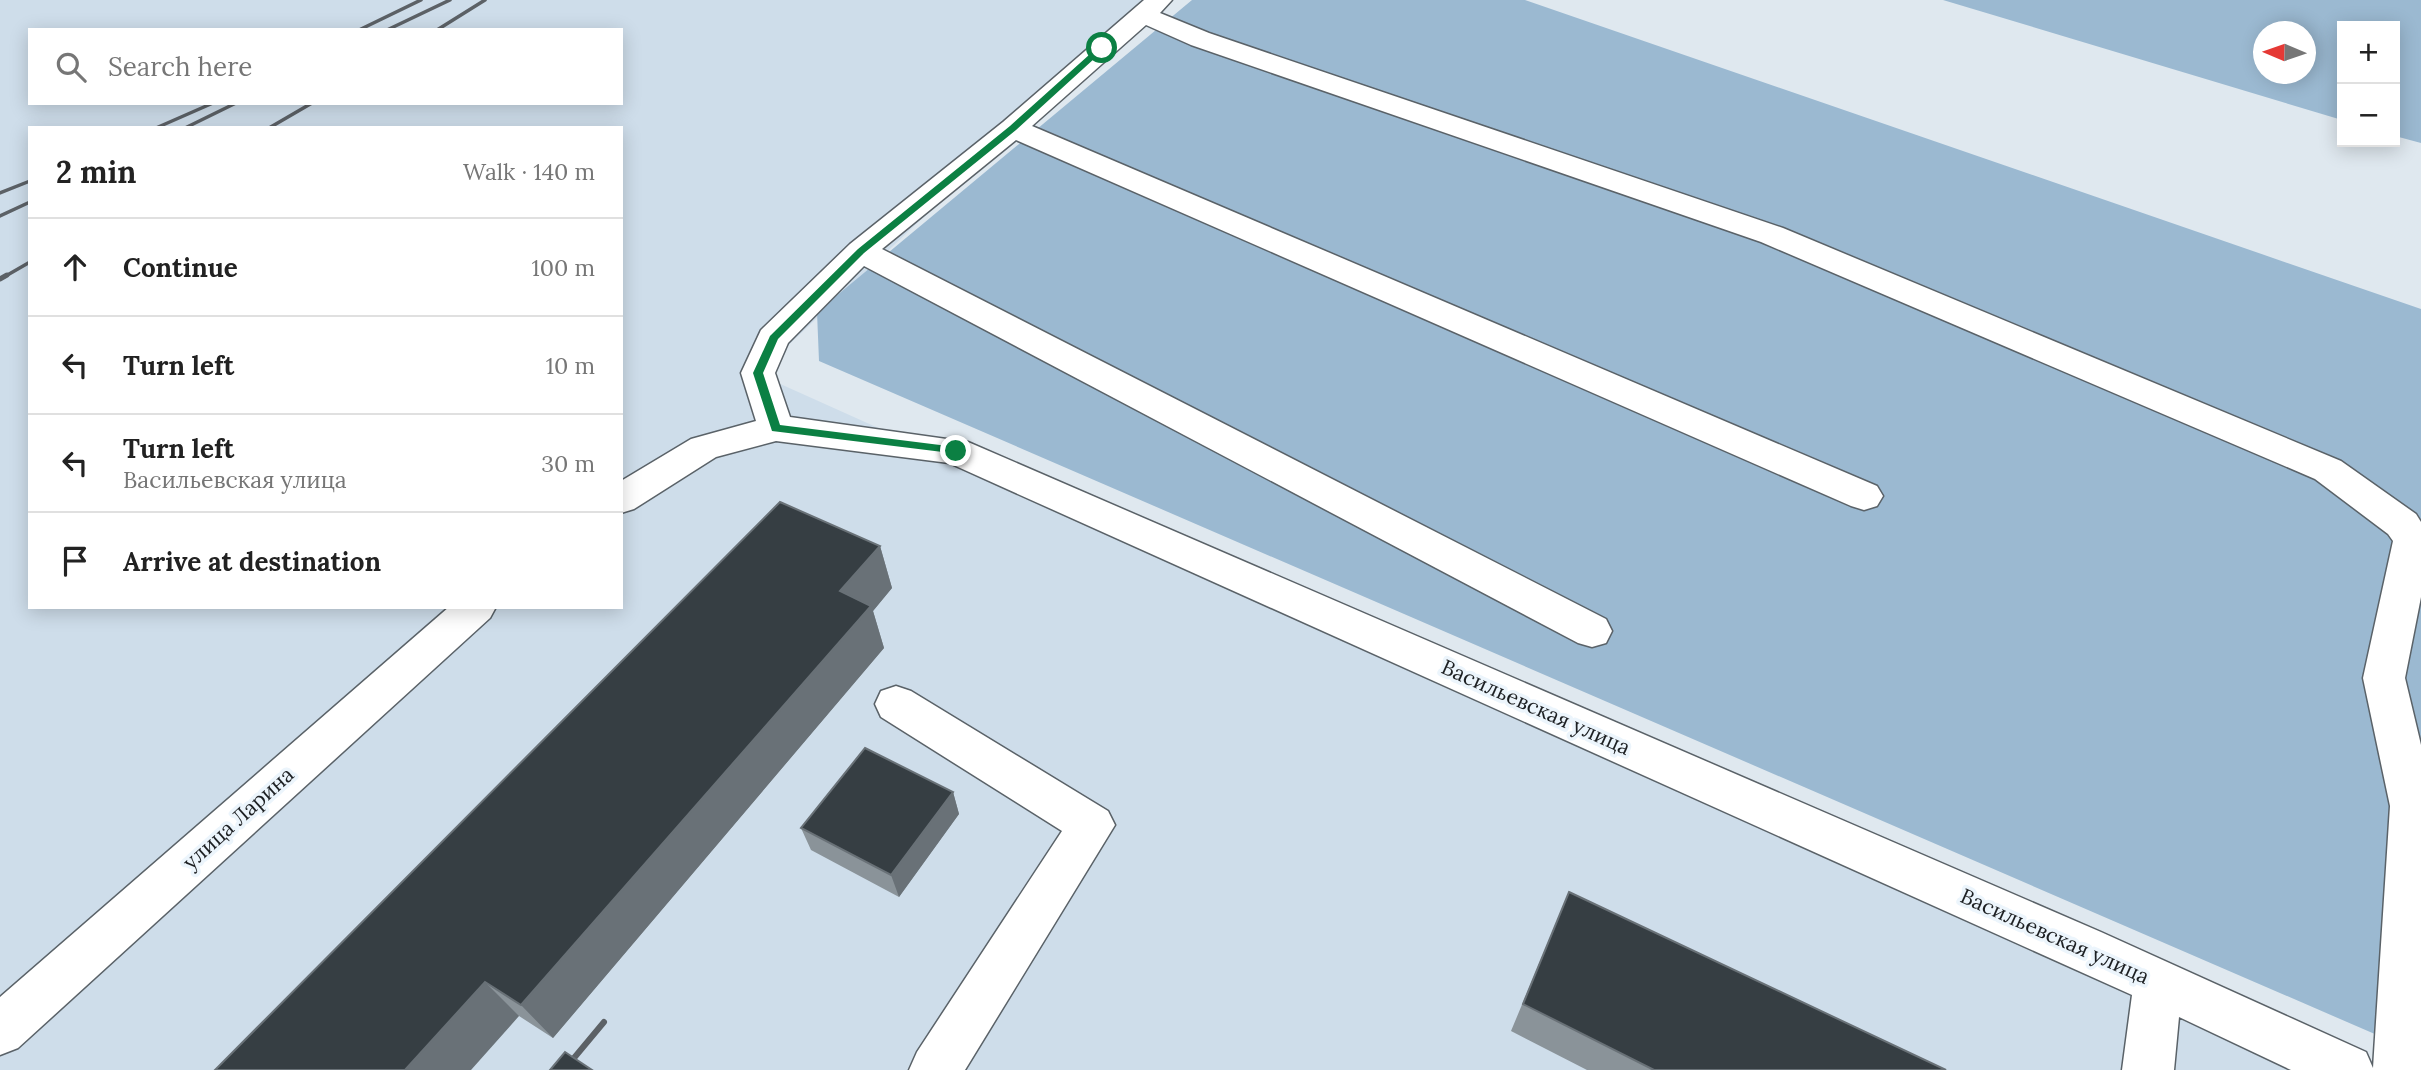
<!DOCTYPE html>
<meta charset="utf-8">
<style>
body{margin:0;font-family:Lora,serif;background:#f6f6f6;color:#222}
.controls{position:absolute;right:21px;top:21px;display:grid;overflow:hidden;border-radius:0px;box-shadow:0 4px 18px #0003}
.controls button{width:63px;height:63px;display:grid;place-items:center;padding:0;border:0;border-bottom:2px solid #e0e0e0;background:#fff;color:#222;font:35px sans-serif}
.compass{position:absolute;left:2253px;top:21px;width:63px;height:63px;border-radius:50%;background:#fff;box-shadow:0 4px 18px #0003;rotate:272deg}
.stop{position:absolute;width:21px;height:21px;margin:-16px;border:5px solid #0b8043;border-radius:50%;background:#fff}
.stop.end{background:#0b8043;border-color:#fff;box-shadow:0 2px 7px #0008}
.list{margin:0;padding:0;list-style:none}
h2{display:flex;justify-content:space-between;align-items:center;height:91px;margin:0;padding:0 28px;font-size:30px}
h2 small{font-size:23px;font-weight:400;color:#767676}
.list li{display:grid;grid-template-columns:46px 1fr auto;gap:21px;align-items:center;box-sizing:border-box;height:98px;padding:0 28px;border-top:2px solid #e0e0e0}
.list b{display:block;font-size:26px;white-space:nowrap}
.list p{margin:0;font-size:23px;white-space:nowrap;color:#767676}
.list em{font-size:23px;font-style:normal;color:#767676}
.icon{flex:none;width:38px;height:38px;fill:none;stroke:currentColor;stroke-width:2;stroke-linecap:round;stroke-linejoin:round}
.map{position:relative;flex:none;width:2421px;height:1070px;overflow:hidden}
.search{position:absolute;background:#fff;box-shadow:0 4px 18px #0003;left:28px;top:28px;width:595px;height:77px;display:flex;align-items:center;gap:18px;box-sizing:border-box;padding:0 24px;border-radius:0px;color:#767676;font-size:26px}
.panel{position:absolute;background:#fff;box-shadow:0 4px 18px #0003;left:28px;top:126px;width:595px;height:483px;border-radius:0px}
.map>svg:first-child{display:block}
.built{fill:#ceddea;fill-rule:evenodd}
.green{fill:#9bb9d1;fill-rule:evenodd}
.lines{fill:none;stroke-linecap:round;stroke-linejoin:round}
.minor-casing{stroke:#5a6268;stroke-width:3}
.minor{fill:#fff;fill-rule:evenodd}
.rail-far2{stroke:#5c6166;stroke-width:3.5}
.rail-far1{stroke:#5c6166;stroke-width:5}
.rail{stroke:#5c6166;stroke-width:6}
.wall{fill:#8a9399}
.shaded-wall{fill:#697177}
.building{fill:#363e43;stroke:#697177;stroke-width:2}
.route{fill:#0b8043}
.labels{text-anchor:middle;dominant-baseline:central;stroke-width:7;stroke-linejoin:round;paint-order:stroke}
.street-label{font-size:21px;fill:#1c1f22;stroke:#ecf5fc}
</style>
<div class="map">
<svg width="2421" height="1070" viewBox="0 0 2421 1070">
<rect width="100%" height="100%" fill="#dfe8ef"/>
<path class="built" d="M0 0H1148L1102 48 758 374 2307 1070H0ZM30 30H621V103H30ZM30 128H621V607H30Z"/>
<path class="green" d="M1192 0H1525L2421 309V1054L819 361 817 312Z
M1943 0H2421V143L2395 136V26H2342V120ZM2264 32H2306V74H2264Z"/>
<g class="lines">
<g class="minor-casing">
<path id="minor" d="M1144 0H1172L1160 13 1209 33 1783 228 2341 461 2416 514 2421 522V597L2405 678 2421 745V1070H2291L2179 1017 2174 1070H2122L2132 995 949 463 776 441 716 457 634 509 621 513V481L691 439 756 421 741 373 761 330 850 244 1003 122ZM1146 25 1191 45 1761 242 2315 479 2388 534 2393 541 2363 678 2390 806 2373 1068 2366 1052 2101 932 968 442 790 417 775 373 788 343 864 266 1578 643 1592 647 1606 643 1612 631 1606 619 882 249 1016 140 1851 506 1864 510 1877 506 1883 496 1877 486 1032 126Z
M449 607H496L490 618 18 1048 0 1055V997Z
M896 686 911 691 1108 811 1115 825 965 1070H909L917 1052 1062 831 881 717 875 704 881 691Z"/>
</g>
<use href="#minor" class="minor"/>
<path class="rail-far2" d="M359 30 421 0
M387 30 450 0
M437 30 485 0
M156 128 213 103
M185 128 236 103
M269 128 312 103
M0 193 30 181
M0 216 30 202
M4 277 30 262"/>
<path class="rail-far1" d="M0 279 7 275"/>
<path class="rail" d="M564 1070 604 1022"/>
</g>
<path class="wall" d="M880 546 892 588 873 611 884 648 553 1038 519 1016 215 1070Z
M953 792 959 814 899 897 811 850 801 828Z
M1569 892 1946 1070H1587L1511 1031Z"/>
<path class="shaded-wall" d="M880 546 892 588 873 611 884 648 553 1038 521 1005 840 591Z
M953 792 959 814 899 897 891 875Z
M485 982 519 1016 471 1070H405Z"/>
<path class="building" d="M780 502 880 546 840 591 871 606 521 1005 485 982 405 1070H215Z
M865 748 953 792 891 875 801 828Z
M1569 892 1946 1070H1654L1523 1004Z
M565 1052 592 1070H550Z"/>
<path class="route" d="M1099 46 1106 48 1016 130 864 253 778 339 763 373 780 425 956 447 961 451 959 454 772 431 753 373 770 336 858 249 1010 126Z"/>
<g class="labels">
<g class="street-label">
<text transform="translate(1536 707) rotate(24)">Васильевская улица</text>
<text transform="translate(238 818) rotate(-42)">улица Ларина</text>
<text transform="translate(2055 936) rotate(24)">Васильевская улица</text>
</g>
</g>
</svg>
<div class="controls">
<button>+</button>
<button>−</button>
</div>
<svg class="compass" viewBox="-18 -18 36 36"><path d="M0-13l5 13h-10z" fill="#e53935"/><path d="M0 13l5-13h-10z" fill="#767676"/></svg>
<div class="stop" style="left:1102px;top:48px"></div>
<div class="stop end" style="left:956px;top:451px"></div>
<div class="search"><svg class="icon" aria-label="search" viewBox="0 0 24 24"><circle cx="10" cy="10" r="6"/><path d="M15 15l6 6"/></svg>Search here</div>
<section class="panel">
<h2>2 min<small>Walk · 140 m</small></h2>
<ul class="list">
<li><svg class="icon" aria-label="ahead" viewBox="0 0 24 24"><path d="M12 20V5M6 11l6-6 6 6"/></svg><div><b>Continue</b></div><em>100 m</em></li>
<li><svg class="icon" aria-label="left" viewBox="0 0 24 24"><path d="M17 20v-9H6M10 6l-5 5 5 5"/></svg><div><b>Turn left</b></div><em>10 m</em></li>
<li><svg class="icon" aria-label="left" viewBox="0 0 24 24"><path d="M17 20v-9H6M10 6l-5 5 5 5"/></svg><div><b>Turn left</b><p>Васильевская улица</p></div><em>30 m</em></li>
<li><svg class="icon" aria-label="arrive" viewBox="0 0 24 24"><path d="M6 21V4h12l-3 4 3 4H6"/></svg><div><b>Arrive at destination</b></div></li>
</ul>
</section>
</div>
